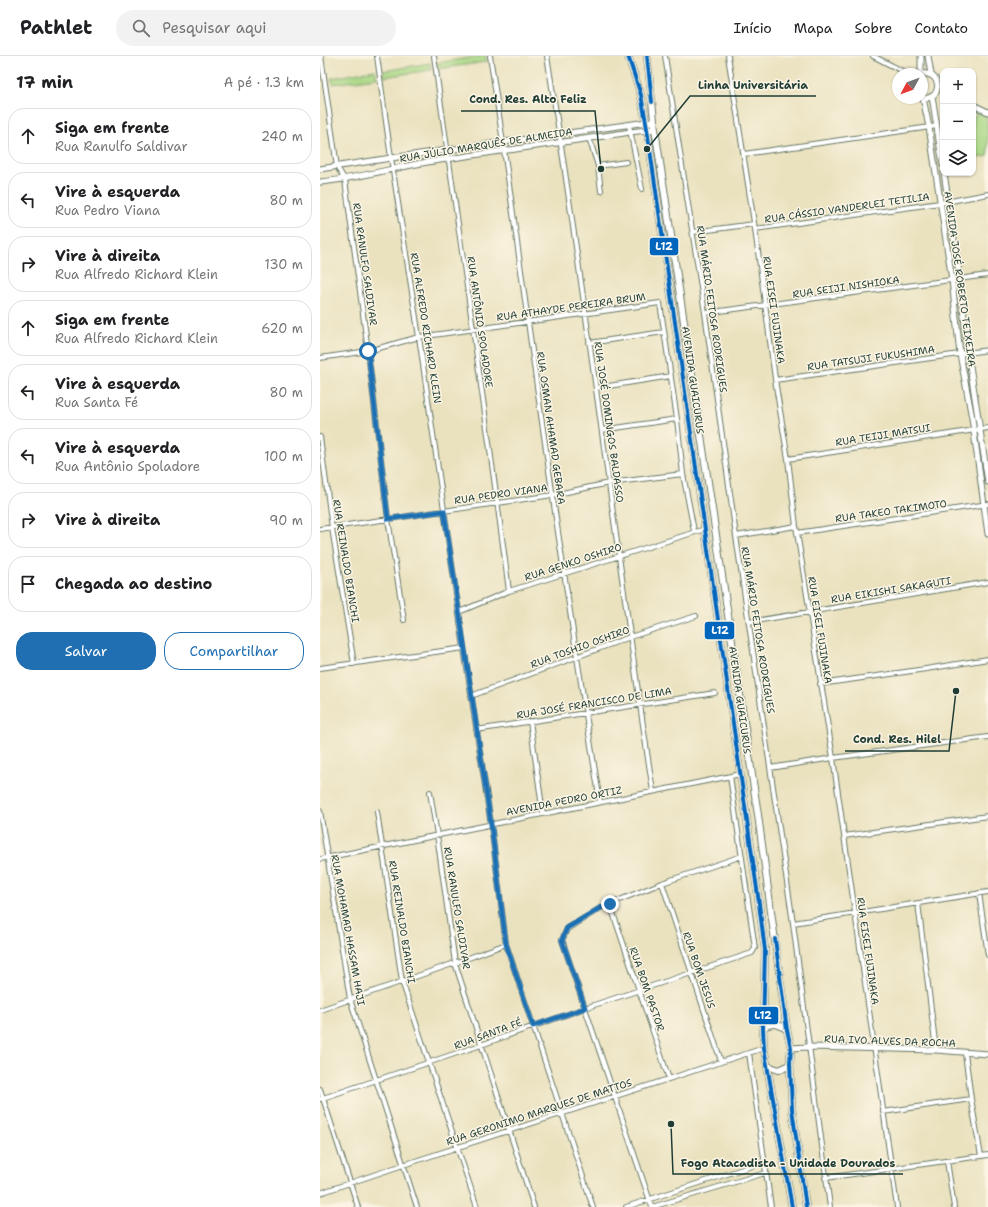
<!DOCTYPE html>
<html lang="pt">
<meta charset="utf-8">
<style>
body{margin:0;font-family:"Shantell Sans",sans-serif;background:#f2f2f2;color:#202124}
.controls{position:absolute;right:12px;top:12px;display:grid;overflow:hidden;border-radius:8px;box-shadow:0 1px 3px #0004}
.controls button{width:36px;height:36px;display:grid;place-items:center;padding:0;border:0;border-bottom:1px solid #e0e0e0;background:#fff;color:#202124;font:20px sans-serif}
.compass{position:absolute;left:572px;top:12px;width:36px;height:36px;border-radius:50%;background:#fff;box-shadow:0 1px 3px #0004;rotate:229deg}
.stop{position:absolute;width:12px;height:12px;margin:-9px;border:3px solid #1f6fb2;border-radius:50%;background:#fff}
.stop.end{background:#1f6fb2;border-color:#fff;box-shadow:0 1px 4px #0008}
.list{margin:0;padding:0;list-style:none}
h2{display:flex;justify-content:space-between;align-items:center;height:52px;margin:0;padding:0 16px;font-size:17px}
h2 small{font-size:13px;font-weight:400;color:#757577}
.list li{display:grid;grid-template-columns:26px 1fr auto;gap:12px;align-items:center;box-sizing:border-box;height:56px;margin:0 8px 8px;padding:0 8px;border:1px solid #e0e0e0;border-radius:16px}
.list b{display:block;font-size:15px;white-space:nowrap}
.list p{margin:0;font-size:13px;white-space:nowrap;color:#757577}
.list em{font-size:13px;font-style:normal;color:#757577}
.actions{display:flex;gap:8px;padding:12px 16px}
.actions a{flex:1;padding:9px 0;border:1px solid #1f6fb2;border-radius:16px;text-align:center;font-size:14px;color:#1f6fb2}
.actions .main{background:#1f6fb2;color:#fff}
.icon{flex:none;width:22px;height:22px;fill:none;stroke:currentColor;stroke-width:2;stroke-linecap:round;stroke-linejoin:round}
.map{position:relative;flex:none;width:668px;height:1151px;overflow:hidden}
header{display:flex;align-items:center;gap:24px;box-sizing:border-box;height:56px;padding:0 20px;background:#fff;border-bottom:1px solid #e0e0e0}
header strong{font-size:19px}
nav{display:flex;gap:22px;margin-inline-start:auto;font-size:14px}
.search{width:280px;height:36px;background:#f2f2f2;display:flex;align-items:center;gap:10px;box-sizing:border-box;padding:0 14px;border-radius:22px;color:#757577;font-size:15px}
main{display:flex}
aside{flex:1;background:#fff}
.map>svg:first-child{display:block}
.green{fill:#a8d683;stroke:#648a5c}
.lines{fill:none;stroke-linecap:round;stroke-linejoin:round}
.minor-casing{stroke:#667765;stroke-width:6}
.tertiary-casing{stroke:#667765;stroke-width:7}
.primary-casing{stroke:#667765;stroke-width:8}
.minor{stroke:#fff;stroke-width:4}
.tertiary{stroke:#fff;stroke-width:5}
.primary{stroke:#fff;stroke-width:6}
.bus-1-casing{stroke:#fcf5e5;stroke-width:7}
.bus-1{stroke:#0065bd;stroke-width:4}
.route{stroke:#1f6fb2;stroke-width:5}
.labels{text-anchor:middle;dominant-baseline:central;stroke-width:3;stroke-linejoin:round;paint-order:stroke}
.street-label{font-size:10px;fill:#1f3d34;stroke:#fcf5e5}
.leader{fill:none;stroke:#1f3d34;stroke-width:1.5}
.callout-dot{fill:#1f3d34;stroke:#fcf5e5;stroke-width:1.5}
.callout-label{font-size:11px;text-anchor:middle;font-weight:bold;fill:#1f3d34;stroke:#fcf5e5;stroke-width:3;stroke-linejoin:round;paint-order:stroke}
.line-badge{stroke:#fcf5e5;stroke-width:1.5}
.badge-label{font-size:11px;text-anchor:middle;font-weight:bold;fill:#fff}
</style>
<header>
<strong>Pathlet</strong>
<div class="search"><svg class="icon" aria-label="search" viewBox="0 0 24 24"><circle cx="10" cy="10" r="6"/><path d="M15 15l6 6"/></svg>Pesquisar aqui</div>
<nav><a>Início</a><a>Mapa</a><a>Sobre</a><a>Contato</a></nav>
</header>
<main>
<aside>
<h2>17 min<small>A pé · 1.3 km</small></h2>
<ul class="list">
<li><svg class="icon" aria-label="ahead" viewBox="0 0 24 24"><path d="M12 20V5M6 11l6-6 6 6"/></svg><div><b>Siga em frente</b><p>Rua Ranulfo Saldivar</p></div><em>240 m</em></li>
<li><svg class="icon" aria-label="left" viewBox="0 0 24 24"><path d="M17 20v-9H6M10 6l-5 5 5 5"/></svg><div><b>Vire à esquerda</b><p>Rua Pedro Viana</p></div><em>80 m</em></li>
<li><svg class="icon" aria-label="right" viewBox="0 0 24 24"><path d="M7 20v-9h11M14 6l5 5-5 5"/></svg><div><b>Vire à direita</b><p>Rua Alfredo Richard Klein</p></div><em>130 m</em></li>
<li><svg class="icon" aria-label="ahead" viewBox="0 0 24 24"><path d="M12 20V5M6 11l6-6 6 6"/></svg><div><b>Siga em frente</b><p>Rua Alfredo Richard Klein</p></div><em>620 m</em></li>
<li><svg class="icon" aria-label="left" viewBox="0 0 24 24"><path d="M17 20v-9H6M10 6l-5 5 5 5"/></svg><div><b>Vire à esquerda</b><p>Rua Santa Fé</p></div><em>80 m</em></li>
<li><svg class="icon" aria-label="left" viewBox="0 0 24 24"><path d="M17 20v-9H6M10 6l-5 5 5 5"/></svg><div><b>Vire à esquerda</b><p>Rua Antônio Spoladore</p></div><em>100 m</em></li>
<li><svg class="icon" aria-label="right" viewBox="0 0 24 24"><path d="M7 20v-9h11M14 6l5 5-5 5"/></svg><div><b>Vire à direita</b></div><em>90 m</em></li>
<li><svg class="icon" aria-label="arrive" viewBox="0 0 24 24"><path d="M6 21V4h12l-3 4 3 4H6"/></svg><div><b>Chegada ao destino</b></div></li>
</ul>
<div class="actions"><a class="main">Salvar</a><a>Compartilhar</a></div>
</aside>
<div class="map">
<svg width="668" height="1151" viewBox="0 0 668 1151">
<rect width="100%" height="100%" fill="#fcf5e5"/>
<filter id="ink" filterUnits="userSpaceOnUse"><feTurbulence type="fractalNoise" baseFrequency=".025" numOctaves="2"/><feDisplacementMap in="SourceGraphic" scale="8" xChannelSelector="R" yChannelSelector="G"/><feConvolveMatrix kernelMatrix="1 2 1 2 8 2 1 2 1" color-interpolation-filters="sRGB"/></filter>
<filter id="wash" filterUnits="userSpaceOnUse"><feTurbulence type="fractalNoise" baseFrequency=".012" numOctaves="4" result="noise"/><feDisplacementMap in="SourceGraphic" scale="16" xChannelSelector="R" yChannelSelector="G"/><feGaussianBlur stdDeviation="0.9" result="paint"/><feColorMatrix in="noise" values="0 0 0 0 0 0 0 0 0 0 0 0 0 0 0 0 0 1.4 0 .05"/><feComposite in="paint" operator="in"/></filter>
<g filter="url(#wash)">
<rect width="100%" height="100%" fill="#eae2bf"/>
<path class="green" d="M161 0H166V6L118 13 117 7Z
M110 7 111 14 64 21 63 15Z
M55 14 57 22 13 28 11 22Z
M654 51 666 57 668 81V100L653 102V62L656 60Z"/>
</g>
<g filter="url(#ink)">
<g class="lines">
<g class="minor-casing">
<path id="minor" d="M1 0 17 111 25 124 48 295 68 463 84 564
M57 0 71 102 99 281 144 592 171 768 186 888 273 1151
M114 0C139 178 166 356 189 535
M170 0C184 89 196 178 208 266 230 427 254 586 280 746
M227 0C267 244 295 491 333 735
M345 0 385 257 416 480 473 867 510 1151
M408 0 435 173 456 330 468 403 476 470 513 702 577 1151
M553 0 588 18
M309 69 322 133
M269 82 278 110 281 135
M424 98 617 70
M278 110 306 106
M435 173 620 147 668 138
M373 176 434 168
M385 257 668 219
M269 287 344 276
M0 302 48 295 99 281 340 247 357 363 363 418 374 475
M455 324 668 294
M276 332 351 320
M282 374 357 363
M0 381 12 472 34 608
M468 403 668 372
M0 473 233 439 289 427 363 418
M477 477 668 448
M416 480 476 470
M139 556 189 535 385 473
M429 566 668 526
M0 612 144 592
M500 628 606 613 668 603
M151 640 310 581 376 560
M210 665 223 758
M156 674 395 637
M450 712 513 702 668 681
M110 736 117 779 135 907 214 1151
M0 755 30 943 97 1151
M57 756 82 925 157 1151
M524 780 668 760
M0 803 421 718
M342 827 401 1005
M659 837 668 899
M598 847 616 994
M290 848 349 1023
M473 867 668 836
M0 954 135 907 186 888
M429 997 451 1151
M645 997 651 1043 661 1100
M0 1033 38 1151
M0 1043 161 989 265 952 432 897 435 892 410 720
M563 1056 651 1043
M627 1105 634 1151
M505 1122 668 1099
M0 1137 83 1109 444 992
M306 1151 444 1106
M332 1151 242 884 247 873 282 851 342 827 422 800
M332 1151 445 1117"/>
</g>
<g class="tertiary-casing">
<path id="tertiary" d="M608 0 611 18
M600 18C623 14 623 45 602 42
M601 18V0
M612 40 623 109
M603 42 609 71 632 224 640 298 652 362 668 478
M653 49 668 56
M0 113 71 102 334 65
M624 117 640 223 648 297 668 426
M0 126C35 123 68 113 102 107 171 96 241 87 310 76L335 73
M471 992 488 991 616 994 668 998"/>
</g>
<g class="primary-casing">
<path id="primary" d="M308 0 321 39 326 66 438 840 445 894 443 972 444 992 472 1151
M327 0 335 73 438 759 467 974 471 992 470 1007 472 1053 486 1151
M443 972C452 966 458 967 467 974
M448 1010 459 1014 466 1011 470 1007"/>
</g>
<use href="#minor" class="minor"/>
<use href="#tertiary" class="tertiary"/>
<use href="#primary" class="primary"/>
<g class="bus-1-casing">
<path id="bus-1" d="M308 0 321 39 326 66 438 840 445 894 443 972 444 992 472 1151
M327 0 332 46
M455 883 467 974 471 992 470 1007 472 1053 486 1151"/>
</g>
<use href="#bus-1" class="bus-1"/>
</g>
</g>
<g class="lines" filter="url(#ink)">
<path class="route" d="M48 295 68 463 124 455 171 768 186 888 213 970 265 952 242 884 247 872 282 851 290 848"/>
</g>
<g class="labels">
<g class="street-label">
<text transform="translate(166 89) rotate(-9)">RUA JÚLIO MARQUÊS DE ALMEIDA</text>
<text transform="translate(527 152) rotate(-8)">RUA CÁSSIO VANDERLEI TETILIA</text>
<text transform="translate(45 208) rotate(82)">RUA RANULFO SALDIVAR</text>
<text transform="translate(640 223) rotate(82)">AVENIDA JOSÉ ROBERTO TEIXEIRA</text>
<text transform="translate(526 231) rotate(-8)">RUA SEIJI NISHIOKA</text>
<text transform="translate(251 251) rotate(-8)">RUA ATHAYDE PEREIRA BRUM</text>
<text transform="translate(392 253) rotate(82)">RUA MÁRIO FEITOSA RODRIGUES</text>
<text transform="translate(454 254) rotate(82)">RUA EISEI FUJINAKA</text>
<text transform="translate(160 266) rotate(82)">RUA ANTÔNIO SPOLADORE</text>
<text transform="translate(106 272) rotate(81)">RUA ALFREDO RICHARD KLEIN</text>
<text transform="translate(551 302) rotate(-8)">RUA TATSUJI FUKUSHIMA</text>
<text transform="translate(373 324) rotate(82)">AVENIDA GUAICURUS</text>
<text transform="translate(289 366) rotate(82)">RUA JOSÉ DOMINGOS BALDASSO</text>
<text transform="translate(231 372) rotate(82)">RUA OSMAN AHAMAD GEBARA</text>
<text transform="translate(563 379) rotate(-9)">RUA TEIJI MATSUI</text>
<text transform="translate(181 438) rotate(-8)">RUA PEDRO VIANA</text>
<text transform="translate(571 455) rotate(-8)">RUA TAKEO TAKIMOTO</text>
<text transform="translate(26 505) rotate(81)">RUA REINALDO BIANCHI</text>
<text transform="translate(253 506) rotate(-18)">RUA GENKO OSHIRO</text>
<text transform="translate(571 534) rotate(-9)">RUA EIKISHI SAKAGUTI</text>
<text transform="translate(438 574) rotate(81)">RUA MÁRIO FEITOSA RODRIGUES</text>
<text transform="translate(500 574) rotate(81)">RUA EISEI FUJINAKA</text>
<text transform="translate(260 591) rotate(-20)">RUA TOSHIO OSHIRO</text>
<text transform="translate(420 644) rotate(82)">AVENIDA GUAICURUS</text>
<text transform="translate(274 647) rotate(-9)">RUA JOSÉ FRANCISCO DE LIMA</text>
<text transform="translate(244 745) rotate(-11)">AVENIDA PEDRO ORTIZ</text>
<text transform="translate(137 852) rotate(81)">RUA RANULFO SALDIVAR</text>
<text transform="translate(82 866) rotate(81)">RUA REINALDO BIANCHI</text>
<text transform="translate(28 874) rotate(80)">RUA MOHAMAD HASSAM HAJI</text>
<text transform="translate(548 895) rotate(82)">RUA EISEI FUJINAKA</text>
<text transform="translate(379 914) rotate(71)">RUA BOM JESUS</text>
<text transform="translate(327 933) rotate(71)">RUA BOM PASTOR</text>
<text transform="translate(168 978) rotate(-20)">RUA SANTA FÉ</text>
<text transform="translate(570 985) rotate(2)">RUA IVO ALVES DA ROCHA</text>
<text transform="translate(219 1056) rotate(-18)">RUA GERONIMO MARQUES DE MATTOS</text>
</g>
</g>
<path class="leader" d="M327 93L370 40H496M281 113L275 55H141M636 635L629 695H525M351 1068L353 1118H583"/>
<g class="callout-dot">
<circle cx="327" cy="93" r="4"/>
<circle cx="281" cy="113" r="4"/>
<circle cx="636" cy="635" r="4"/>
<circle cx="351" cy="1068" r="4"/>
</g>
<g class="callout-label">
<text x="433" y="33">Linha Universitária</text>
<text x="208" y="47">Cond. Res. Alto Feliz</text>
<text x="577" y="687">Cond. Res. Hilel</text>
<text x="468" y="1111">Fogo Atacadista - Unidade Dourados</text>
</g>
<g class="line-badge">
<rect x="329" y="181" width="30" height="19" rx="4" fill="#0065bd"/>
<rect x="384" y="565" width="31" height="19" rx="4" fill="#0065bd"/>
<rect x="428" y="950" width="31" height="19" rx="4" fill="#0065bd"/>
</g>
<g class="badge-label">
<text x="344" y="194">L12</text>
<text x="400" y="578">L12</text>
<text x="443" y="963">L12</text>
</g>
</svg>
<div class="controls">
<button>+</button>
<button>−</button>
<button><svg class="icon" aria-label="layers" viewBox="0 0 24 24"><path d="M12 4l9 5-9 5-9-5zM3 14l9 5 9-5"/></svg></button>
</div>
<svg class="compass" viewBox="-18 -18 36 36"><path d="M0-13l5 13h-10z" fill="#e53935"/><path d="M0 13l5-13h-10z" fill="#757577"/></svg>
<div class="stop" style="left:48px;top:295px"></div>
<div class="stop end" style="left:290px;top:848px"></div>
</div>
</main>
